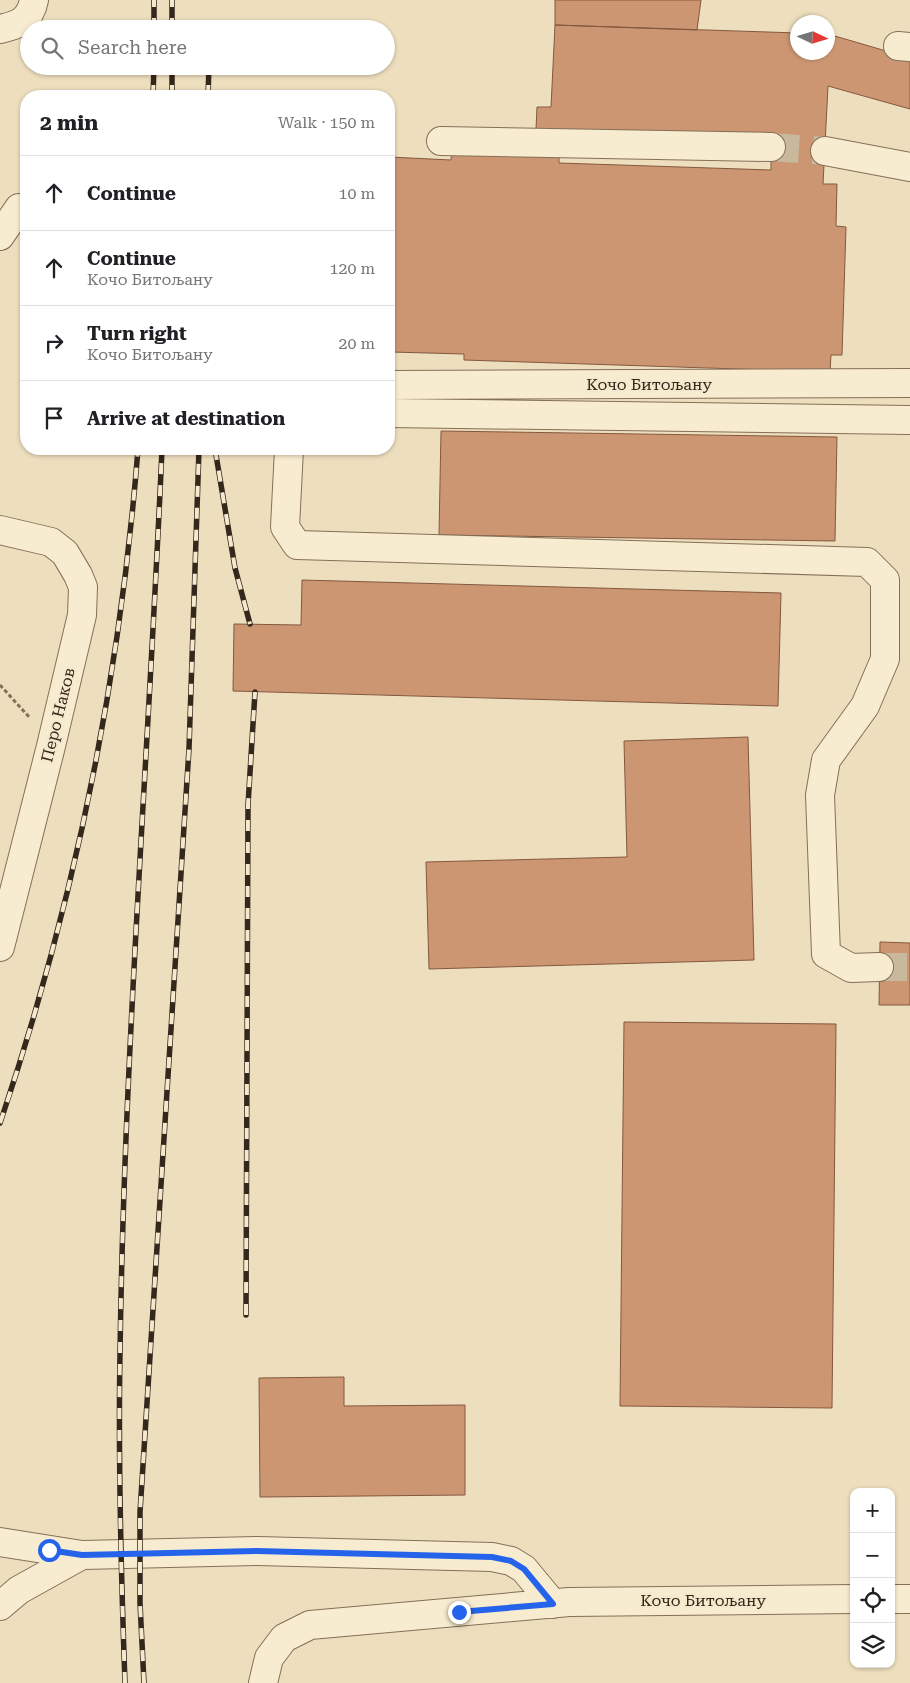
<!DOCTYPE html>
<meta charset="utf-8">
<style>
body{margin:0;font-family:"Roboto Serif",serif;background:#f2f2f2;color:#202124}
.controls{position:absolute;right:15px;bottom:15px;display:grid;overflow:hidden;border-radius:10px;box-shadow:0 1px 4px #0004}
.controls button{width:45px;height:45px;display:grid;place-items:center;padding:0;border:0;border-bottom:1px solid #e0e0e0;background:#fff;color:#202124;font:25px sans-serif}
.compass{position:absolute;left:790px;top:15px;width:45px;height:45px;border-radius:50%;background:#fff;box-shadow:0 1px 4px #0004;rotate:94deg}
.stop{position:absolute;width:15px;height:15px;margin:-11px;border:4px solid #2563eb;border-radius:50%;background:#fff}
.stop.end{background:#2563eb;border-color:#fff;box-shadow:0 1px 5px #0008}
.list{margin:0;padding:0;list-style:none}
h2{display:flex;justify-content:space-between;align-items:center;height:65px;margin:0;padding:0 20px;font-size:21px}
h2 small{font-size:16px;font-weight:400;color:#757577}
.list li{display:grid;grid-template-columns:32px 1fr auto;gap:15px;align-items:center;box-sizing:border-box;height:75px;padding:0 20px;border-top:1px solid #e0e0e0}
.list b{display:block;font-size:19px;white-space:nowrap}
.list p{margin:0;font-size:16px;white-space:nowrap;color:#757577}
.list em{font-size:16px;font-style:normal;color:#757577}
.icon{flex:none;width:28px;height:28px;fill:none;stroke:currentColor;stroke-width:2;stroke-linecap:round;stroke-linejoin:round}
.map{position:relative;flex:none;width:910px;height:1683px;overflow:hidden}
.search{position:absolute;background:#fff;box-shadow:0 1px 4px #0004;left:20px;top:20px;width:375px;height:55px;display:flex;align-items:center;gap:12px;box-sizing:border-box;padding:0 18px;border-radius:28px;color:#757577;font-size:19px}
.panel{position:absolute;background:#fff;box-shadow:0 1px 4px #0004;left:20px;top:90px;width:375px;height:365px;border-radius:20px}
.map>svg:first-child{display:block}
.building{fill:#cc9673;stroke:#84583d}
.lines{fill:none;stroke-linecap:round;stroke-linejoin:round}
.minor-tunnel{stroke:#c8b99d;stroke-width:28;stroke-dasharray:28 14;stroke-linecap:butt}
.minor-casing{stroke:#856f57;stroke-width:30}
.path{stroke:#856f57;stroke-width:3;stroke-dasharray:4 2.5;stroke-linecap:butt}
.minor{stroke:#f8ecd0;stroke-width:28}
.rail-casing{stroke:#34271b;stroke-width:5.5}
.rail{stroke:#f5e9cd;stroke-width:4;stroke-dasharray:11;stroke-linecap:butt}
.route{stroke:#2563eb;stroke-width:6}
.labels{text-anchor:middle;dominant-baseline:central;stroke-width:4;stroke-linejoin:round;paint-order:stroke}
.street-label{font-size:16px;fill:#34271b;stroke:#f5e9cd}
</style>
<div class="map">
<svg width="910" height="1683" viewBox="0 0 910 1683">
<rect width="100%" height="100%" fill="#eddebe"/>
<path class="building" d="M555 0H701L697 30 555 25Z
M555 25 798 33V52H828V34L910 58V109L828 86 823 184H837L836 226 846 227 842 355H831L830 372 464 360V354L391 352V343H389V157L451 160 452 147 559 151V163L771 170V147L536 129 537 107H551Z
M441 431 837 437 835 541 439 535Z
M302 580 781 593 778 706 233 691 234 624 301 625Z
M748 737 754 960 429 969 426 862 627 857 624 741Z
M880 942 910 943V1005H879Z
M624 1022 836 1024 832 1408 620 1406Z
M344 1377V1406L465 1405V1495L260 1497 259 1378Z"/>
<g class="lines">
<path class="minor-tunnel" d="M771 147 825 151
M879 967H910"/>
<g class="minor-casing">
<path id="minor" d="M0 29C18 25 30 21 34 0
M898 46 910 47
M441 141 771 147
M825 151 910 167
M0 236 19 208
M389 385 910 383
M389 413 910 420
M289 449 285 527 297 545 867 562 885 580V659L865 706 826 760 820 795 826 954 851 968 879 967
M0 530 51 542 65 553 78 575 83 587 82 615 51 746 0 947
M0 1542 82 1555 257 1551 492 1557 511 1561 524 1569 553 1604
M891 1599H910
M0 1606 19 1590 82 1555
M263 1683 269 1658 284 1638 310 1625 569 1602 854 1599"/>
</g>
<path class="path" d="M0 685 30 718"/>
<use href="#minor" class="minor"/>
<g class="rail-casing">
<path id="rail" d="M154 29V0
M172 29V0
M153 96 154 66
M172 96V66
M208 96 209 66
M215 449 235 568 250 624
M0 1123C74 905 120 678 138 449
M246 1315 248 805 255 692
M125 1683C121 1573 118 1464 120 1354 124 1052 149 750 162 449
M144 1683 140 1603V1512L189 749 199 449"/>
</g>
<use href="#rail" class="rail"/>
</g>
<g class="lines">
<path class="route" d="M49 1550 82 1555 257 1551 492 1557 511 1561 524 1569 553 1604 459 1612"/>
</g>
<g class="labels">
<g class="street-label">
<text x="649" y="384">Кочо Битољану</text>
<text transform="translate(58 715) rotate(-76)">Перо Наков</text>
<text x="703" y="1600">Кочо Битољану</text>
</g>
</g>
</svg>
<div class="controls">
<button>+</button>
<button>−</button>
<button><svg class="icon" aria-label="locate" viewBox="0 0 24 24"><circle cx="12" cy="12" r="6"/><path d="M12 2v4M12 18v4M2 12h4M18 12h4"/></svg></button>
<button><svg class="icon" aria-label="layers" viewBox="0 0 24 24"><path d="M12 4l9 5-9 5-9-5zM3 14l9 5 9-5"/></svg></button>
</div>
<svg class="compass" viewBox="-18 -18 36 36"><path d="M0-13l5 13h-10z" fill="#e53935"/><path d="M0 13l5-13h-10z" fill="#757577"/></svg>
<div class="stop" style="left:49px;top:1550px"></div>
<div class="stop end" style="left:459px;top:1612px"></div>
<div class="search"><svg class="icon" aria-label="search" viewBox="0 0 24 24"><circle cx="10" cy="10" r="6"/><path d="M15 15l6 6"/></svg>Search here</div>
<section class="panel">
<h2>2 min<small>Walk · 150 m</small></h2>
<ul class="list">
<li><svg class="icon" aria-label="ahead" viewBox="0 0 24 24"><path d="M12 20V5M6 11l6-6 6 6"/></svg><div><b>Continue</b></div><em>10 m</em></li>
<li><svg class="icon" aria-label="ahead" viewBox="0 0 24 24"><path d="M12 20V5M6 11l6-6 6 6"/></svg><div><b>Continue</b><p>Кочо Битољану</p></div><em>120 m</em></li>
<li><svg class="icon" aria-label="right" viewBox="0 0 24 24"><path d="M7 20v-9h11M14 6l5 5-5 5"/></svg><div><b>Turn right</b><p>Кочо Битољану</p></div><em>20 m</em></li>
<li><svg class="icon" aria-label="arrive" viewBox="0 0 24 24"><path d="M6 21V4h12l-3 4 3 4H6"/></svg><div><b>Arrive at destination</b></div></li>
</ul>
</section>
</div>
